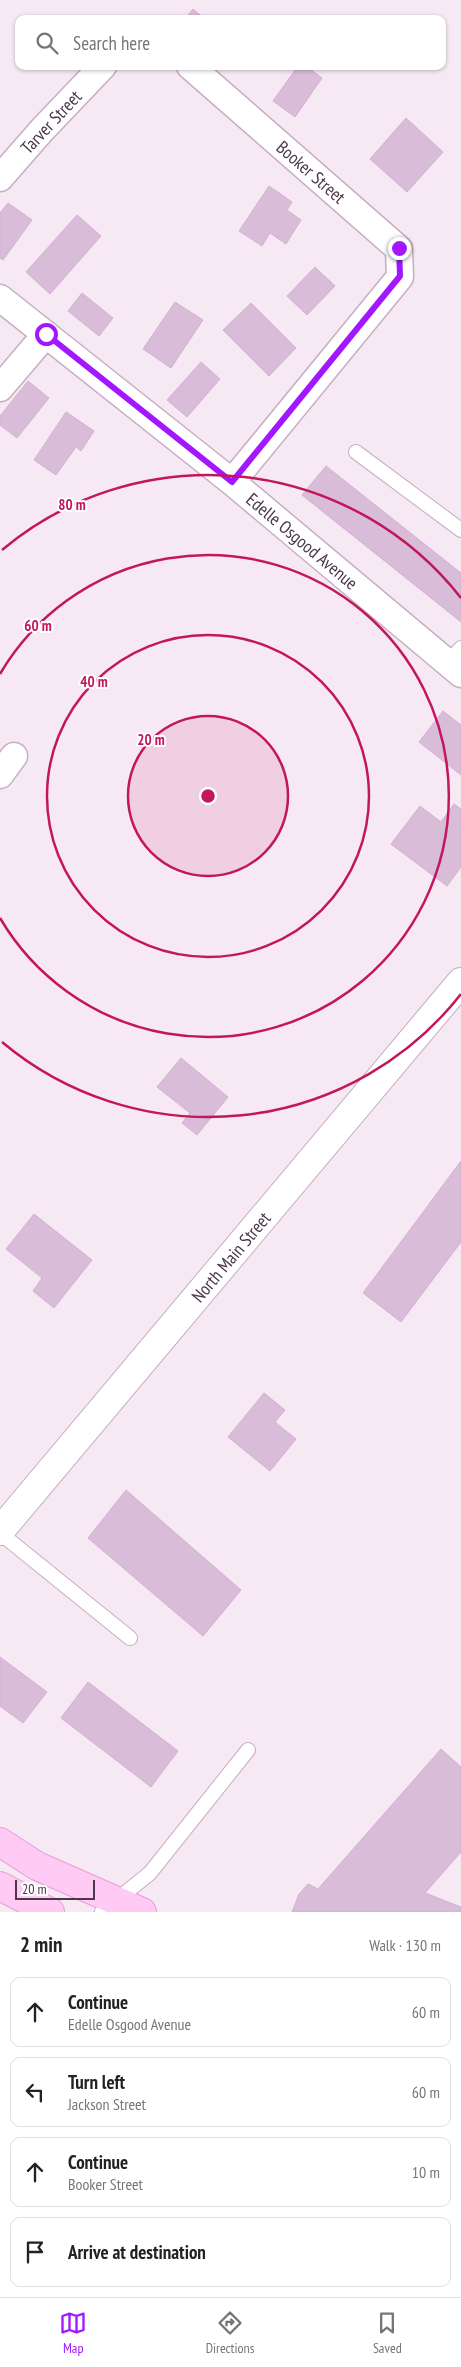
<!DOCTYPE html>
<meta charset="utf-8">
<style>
body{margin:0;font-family:"PT Sans Narrow",sans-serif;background:#f2f2f2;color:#222}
.scale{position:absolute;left:15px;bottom:12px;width:80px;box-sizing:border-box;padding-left:5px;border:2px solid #4b364a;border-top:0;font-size:14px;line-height:18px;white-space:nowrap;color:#4b364a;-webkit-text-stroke:4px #fff;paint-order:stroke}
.stop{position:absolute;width:15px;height:15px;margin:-11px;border:4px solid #a217ff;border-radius:50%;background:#fff}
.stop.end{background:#a217ff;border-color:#fff;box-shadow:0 1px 5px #0008}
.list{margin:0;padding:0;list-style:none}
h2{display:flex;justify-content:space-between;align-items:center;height:65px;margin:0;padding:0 20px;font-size:21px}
h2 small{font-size:16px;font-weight:400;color:#767676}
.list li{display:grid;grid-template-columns:32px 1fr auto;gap:15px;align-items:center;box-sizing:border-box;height:70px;margin:0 10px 10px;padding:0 10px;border:1px solid #e0e0e0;border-radius:10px}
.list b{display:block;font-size:19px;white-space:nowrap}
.list p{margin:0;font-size:16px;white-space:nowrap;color:#767676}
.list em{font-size:16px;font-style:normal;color:#767676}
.icon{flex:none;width:28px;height:28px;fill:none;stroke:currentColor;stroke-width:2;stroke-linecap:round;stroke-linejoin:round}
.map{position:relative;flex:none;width:461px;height:1912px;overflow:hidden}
.search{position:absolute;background:#fff;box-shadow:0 1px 4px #0004;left:15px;right:15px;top:15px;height:55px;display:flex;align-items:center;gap:12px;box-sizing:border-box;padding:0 18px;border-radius:10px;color:#767676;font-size:19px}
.sheet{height:385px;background:#fff}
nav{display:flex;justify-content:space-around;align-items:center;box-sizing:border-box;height:70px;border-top:1px solid #e0e0e0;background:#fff;font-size:14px;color:#767676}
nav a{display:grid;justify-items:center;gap:2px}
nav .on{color:#a217ff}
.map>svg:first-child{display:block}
.building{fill:#d9bdd8;stroke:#d5afd3}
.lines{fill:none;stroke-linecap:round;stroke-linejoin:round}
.service-casing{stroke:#c6adc3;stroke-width:16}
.minor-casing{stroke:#c6adc3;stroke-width:29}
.tertiary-casing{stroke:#c6adc3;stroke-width:30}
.secondary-casing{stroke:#e79cd9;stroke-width:30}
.service{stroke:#fff;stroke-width:14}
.minor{stroke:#fff;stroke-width:26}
.tertiary{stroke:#fff;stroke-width:28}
.secondary{stroke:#ffcaf4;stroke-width:28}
.route{stroke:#a217ff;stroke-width:6}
.ring{fill:none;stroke:#c2185b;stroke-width:2.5}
.labels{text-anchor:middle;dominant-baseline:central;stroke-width:4;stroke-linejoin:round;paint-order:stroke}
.street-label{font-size:18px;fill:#4b364a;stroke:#fff}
.centre{fill:#c2185b;stroke:#fff;stroke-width:2.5}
.ring-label{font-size:15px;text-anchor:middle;font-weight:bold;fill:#c2185b;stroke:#fff;stroke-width:4;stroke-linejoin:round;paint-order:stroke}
</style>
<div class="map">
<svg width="461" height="1912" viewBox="0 0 461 1912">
<rect width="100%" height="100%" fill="#f6e9f4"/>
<path class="building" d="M193 9 205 19H185Z
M298 66H306L322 78 295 117 273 101Z
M406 118 443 152 407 192 370 159Z
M269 186 292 202 287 210 301 220 286 244 270 233 262 246 239 231Z
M8 203 32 220 3 260 0 258V213Z
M77 215 101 236 50 294 26 272Z
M315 267 335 286 307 315 287 296Z
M82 293 113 318 99 336 68 311Z
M175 302 203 320 171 368 143 349Z
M251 303 296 348 269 376 223 330Z
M201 362 220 379 187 417 167 400Z
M28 381 49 398 17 438 0 425V416Z
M66 412 94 431 81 451 76 447 56 475 34 460Z
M326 466 461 573V622L302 495Z
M443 711 461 725V775L419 742Z
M454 804 461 809V867L447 886 391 844 420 806 441 822Z
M181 1058 228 1097 197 1135 182 1123 190 1113 157 1087Z
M461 1161V1242L401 1322 363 1293Z
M34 1214 92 1260 54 1308 33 1291 42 1278 6 1249Z
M264 1393 285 1410 275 1422 296 1439 270 1471 228 1437Z
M126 1490 241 1590 203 1636 88 1538Z
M0 1657 47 1692 23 1723 0 1706Z
M88 1682 178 1751 151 1787 61 1718Z
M441 1749 461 1767V1852L425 1893 461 1907V1912H292L299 1894 308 1884 318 1889Z"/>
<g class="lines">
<g class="service-casing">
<path id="service" d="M356 452 461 530
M447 663 461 648
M0 1533 130 1638
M102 1912 150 1873 248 1750"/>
</g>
<g class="minor-casing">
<path id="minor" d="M190 66 399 249 400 277 232 482
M0 178 42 130 103 66
M0 298 232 482 461 674
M0 388 46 334
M0 775 14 756"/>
</g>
<g class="tertiary-casing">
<path id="tertiary" d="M0 1531 461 982"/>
</g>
<g class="secondary-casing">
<path id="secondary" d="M0 1842 37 1866 142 1912
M0 1886 50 1912"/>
</g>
<use href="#service" class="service"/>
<use href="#minor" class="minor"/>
<use href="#tertiary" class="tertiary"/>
<use href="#secondary" class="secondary"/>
</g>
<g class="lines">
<path class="route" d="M46 334 232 482 400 276 399 248"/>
</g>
<circle cx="208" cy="796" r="80" fill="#c2185b" fill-opacity=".12"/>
<g class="ring">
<circle cx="208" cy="796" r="80"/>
<circle cx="208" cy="796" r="161"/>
<path d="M0 674A241 241 0 1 1 0 918"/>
<path d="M461 994A321 321 0 0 1 2 1042M2 550A321 321 0 0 1 461 598"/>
</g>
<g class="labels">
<g class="street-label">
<text transform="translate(51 122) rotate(-47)">Tarver Street</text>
<text transform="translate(311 172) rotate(41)">Booker Street</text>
<text transform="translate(302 541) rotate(40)">Edelle Osgood Avenue</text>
<text transform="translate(231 1257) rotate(-50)">North Main Street</text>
</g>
</g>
<circle cx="208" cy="796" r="8" class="centre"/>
<g class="ring-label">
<text x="72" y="510">80 m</text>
<text x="38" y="631">60 m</text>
<text x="94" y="687">40 m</text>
<text x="151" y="745">20 m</text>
</g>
</svg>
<div class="scale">20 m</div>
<div class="stop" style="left:46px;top:334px"></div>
<div class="stop end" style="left:399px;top:248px"></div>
<div class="search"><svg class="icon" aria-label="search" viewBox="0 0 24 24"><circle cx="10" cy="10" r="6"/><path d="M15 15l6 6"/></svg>Search here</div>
</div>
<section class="sheet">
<h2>2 min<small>Walk · 130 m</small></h2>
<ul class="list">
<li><svg class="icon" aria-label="ahead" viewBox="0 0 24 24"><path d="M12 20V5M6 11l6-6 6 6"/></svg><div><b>Continue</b><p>Edelle Osgood Avenue</p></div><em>60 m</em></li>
<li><svg class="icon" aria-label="left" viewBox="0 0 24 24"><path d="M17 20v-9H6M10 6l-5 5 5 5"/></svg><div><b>Turn left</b><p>Jackson Street</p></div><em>60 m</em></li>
<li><svg class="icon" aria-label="ahead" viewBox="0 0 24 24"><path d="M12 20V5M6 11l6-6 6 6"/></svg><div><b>Continue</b><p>Booker Street</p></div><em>10 m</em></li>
<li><svg class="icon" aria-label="arrive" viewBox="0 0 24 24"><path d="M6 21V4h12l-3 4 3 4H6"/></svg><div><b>Arrive at destination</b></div></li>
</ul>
</section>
<nav>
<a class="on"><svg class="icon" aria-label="map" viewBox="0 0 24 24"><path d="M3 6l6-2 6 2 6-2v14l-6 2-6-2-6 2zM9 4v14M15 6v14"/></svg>Map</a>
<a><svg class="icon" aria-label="directions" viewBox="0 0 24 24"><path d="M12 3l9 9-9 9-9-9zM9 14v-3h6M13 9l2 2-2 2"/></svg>Directions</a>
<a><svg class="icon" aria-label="saved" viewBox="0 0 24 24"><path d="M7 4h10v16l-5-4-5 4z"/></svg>Saved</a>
</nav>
